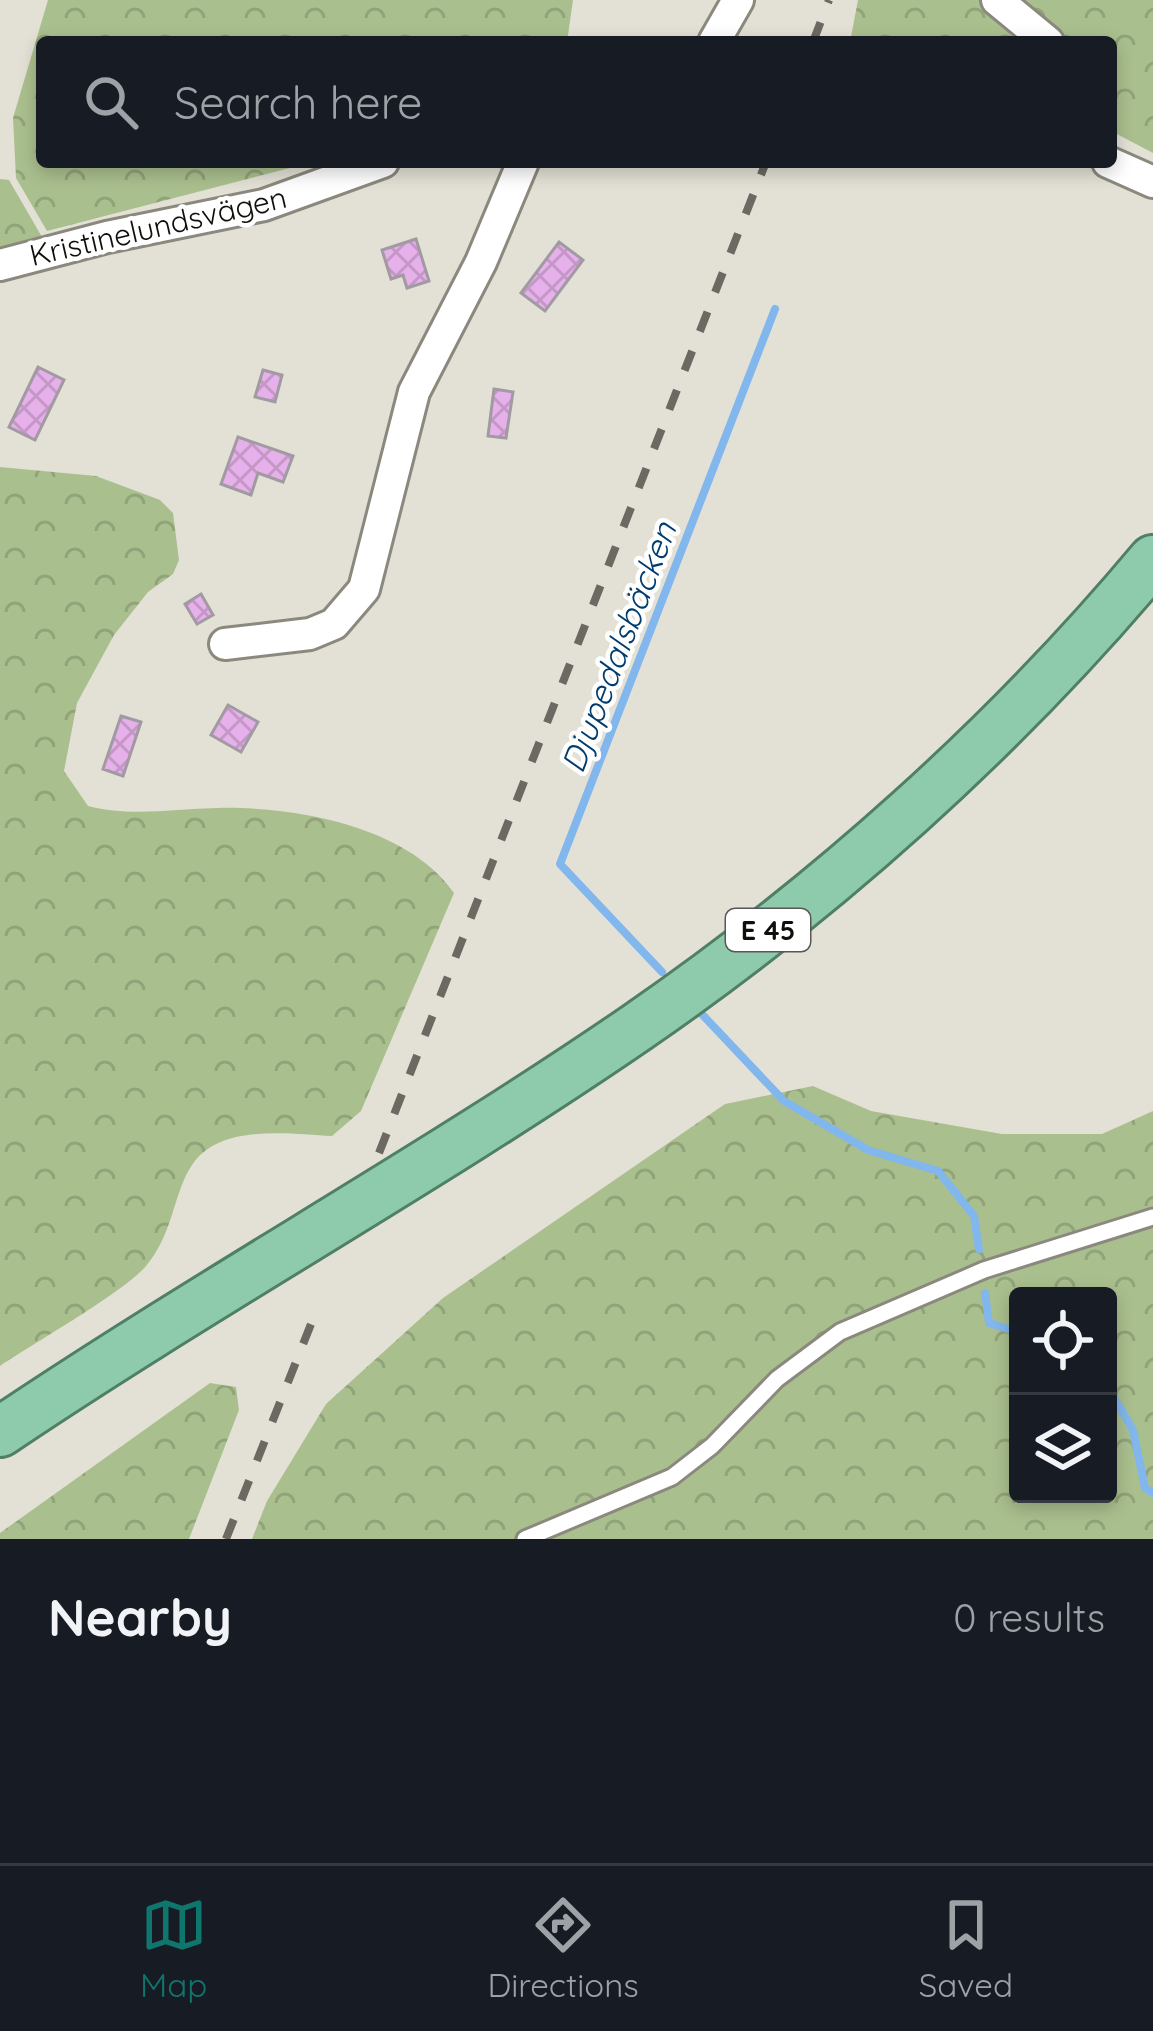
<!DOCTYPE html>
<meta charset="utf-8">
<style>
body{margin:0;font-family:Quicksand,sans-serif;background:#242831;color:#f1f3f6}
.controls{position:absolute;right:36px;bottom:36px;display:grid;overflow:hidden;border-radius:12px;box-shadow:0 6px 18px #0003}
.controls button{width:108px;height:108px;display:grid;place-items:center;padding:0;border:0;border-bottom:3px solid #363941;background:#171b24;color:#f1f3f6;font:60px sans-serif}
.list{margin:0;padding:0;list-style:none}
h2{display:flex;justify-content:space-between;align-items:center;height:156px;margin:0;padding:0 48px;font-size:51px}
h2 small{font-size:39px;font-weight:400;color:#9ea1a6}
.icon{flex:none;width:66px;height:66px;fill:none;stroke:currentColor;stroke-width:2;stroke-linecap:round;stroke-linejoin:round}
.map{position:relative;flex:none;width:1153px;height:1539px;overflow:hidden}
.search{position:absolute;background:#171b24;box-shadow:0 6px 18px #0003;left:36px;right:36px;top:36px;height:132px;display:flex;align-items:center;gap:30px;box-sizing:border-box;padding:0 42px;border-radius:12px;color:#9ea1a6;font-size:45px}
.sheet{height:324px;background:#171b24}
nav{display:flex;justify-content:space-around;align-items:center;box-sizing:border-box;height:168px;border-top:3px solid #363941;background:#171b24;font-size:33px;color:#9ea1a6}
nav a{display:grid;justify-items:center;gap:6px}
nav .on{color:#0f766e}
.map>svg:first-child{display:block}
.forest{fill:url(#forest-crowns);fill-rule:evenodd}
.lines{fill:none;stroke-linecap:round;stroke-linejoin:round}
.stream{stroke:#82b7ee;stroke-width:8}
.building{fill:url(#building-cross-hatch);stroke:#a29aa2;stroke-width:3}
.service-casing{stroke:#8b897e;stroke-width:21}
.minor-casing{stroke:#8b897e;stroke-width:36}
.trunk-casing{stroke:#4f7f66;stroke-width:54}
.service{stroke:#fff;stroke-width:15}
.minor{stroke:#fff;stroke-width:30}
.trunk{stroke:#8ecaac;stroke-width:48}
.rail{stroke:#6b6962;stroke-width:8;stroke-dasharray:21 21;stroke-linecap:butt}
.labels{text-anchor:middle;dominant-baseline:central;stroke-width:9;stroke-linejoin:round;paint-order:stroke}
.shield{fill:#fff;stroke:#585754;stroke-width:3}
.shield-label{font-size:27px;font-weight:bold;fill:#100f0b}
.street-label{font-size:30px;fill:#100f0b;stroke:#fff}
.water-label{font-size:33px;font-style:italic;fill:#003c6d;stroke:#fff}
</style>
<div class="map">
<svg width="1153" height="1539" viewBox="0 0 1153 1539">
<defs>
<pattern id="forest-crowns" width="20" height="18" patternUnits="userSpaceOnUse" patternTransform="scale(3)"><rect width="20" height="18" fill="#aabf8e"/><path d="M2 6a3 3 0 1 1 6 0M12 15a3 3 0 1 1 6 0" fill="none" stroke="#91a379"/></pattern>
<pattern id="building-cross-hatch" width="8" height="8" patternUnits="userSpaceOnUse" patternTransform="scale(3)"><rect width="8" height="8" fill="#e6b1ea"/><path d="M0 0l8 8M0 8l8-8" fill="none" stroke="#c497c7"/></pattern>
</defs>
<rect width="100%" height="100%" fill="#e3e1d6"/>
<path class="forest" d="M48 0H573L567 42H42V162H313L47 231 16 178 13 118Z
M858 0H987L1038 42H850Z
M1011 0H1153V153L1111 131V42H1064Z
M0 179 9 180 42 237 0 251Z
M0 467 96 476 160 500 173 513 179 560 173 574 148 592 114 635 77 703 64 771 88 806C130 817 174 809 217 808 294 806 408 826 454 893L361 1111 332 1136C289 1134 220 1123 192 1165 173 1193 174 1233 146 1266 124 1292 34 1343 0 1366Z
M813 1086 871 1111 1002 1134H1102L1153 1111V1539H252L267 1501 326 1404 443 1298 725 1104ZM1018 1296H1108V1494H1018Z
M210 1383 236 1387 239 1410 189 1539H0V1533Z"/>
<g class="lines">
<path class="stream" d="M662 972 560 864 775 309
M697 1009 784 1101 868 1150 938 1171 974 1216 979 1249
M985 1293 989 1323 1018 1332
M1108 1387 1133 1430 1145 1488 1153 1493"/>
</g>
<path class="building" d="M416 239 429 281 407 288 403 275 391 279 382 250Z
M559 242 583 260 545 311 521 293Z
M38 367 64 380 35 440 9 427Z
M263 370 282 375 275 402 255 397Z
M494 389 513 392 506 438 488 436Z
M238 437 293 456 283 482 258 473 251 495 221 484Z
M201 594 213 615 197 624 185 604Z
M228 705 258 722 241 752 211 735Z
M121 716 141 722 123 776 103 769Z"/>
<g class="lines">
<g class="service-casing">
<path id="service" d="M525 1539 672 1477 712 1446 777 1379 840 1332 984 1270 1153 1217"/>
</g>
<g class="minor-casing">
<path id="minor" d="M997 0 1048 42
M714 42 738 0
M1108 162 1153 182
M0 265 107 237 264 205 383 162
M225 644 310 634 334 624 364 589 414 392 481 262 523 162"/>
</g>
<g class="trunk-casing">
<path id="trunk" d="M0 1432C208 1292 429 1170 636 1028 825 898 1005 737 1153 560"/>
</g>
<use href="#service" class="service"/>
<use href="#minor" class="minor"/>
<use href="#trunk" class="trunk"/>
<path class="rail" d="M813 42 829 0
M379 1153 766 162
M226 1539 311 1324"/>
</g>
<g class="labels">
<rect class="shield" x="726" y="909" width="84" height="42" rx="9"/>
<g class="shield-label">
<text x="768" y="930">E 45</text>
</g>
<g class="street-label">
<text transform="translate(158 226) rotate(-13)">Kristinelundsvägen</text>
</g>
<g class="water-label">
<text transform="translate(618 647) rotate(-69)">Djupedalsbäcken</text>
</g>
</g>
</svg>
<div class="controls">
<button><svg class="icon" aria-label="locate" viewBox="0 0 24 24"><circle cx="12" cy="12" r="6"/><path d="M12 2v4M12 18v4M2 12h4M18 12h4"/></svg></button>
<button><svg class="icon" aria-label="layers" viewBox="0 0 24 24"><path d="M12 4l9 5-9 5-9-5zM3 14l9 5 9-5"/></svg></button>
</div>
<div class="search"><svg class="icon" aria-label="search" viewBox="0 0 24 24"><circle cx="10" cy="10" r="6"/><path d="M15 15l6 6"/></svg>Search here</div>
</div>
<section class="sheet">
<h2>Nearby<small>0 results</small></h2>
<ul class="list">
</ul>
</section>
<nav>
<a class="on"><svg class="icon" aria-label="map" viewBox="0 0 24 24"><path d="M3 6l6-2 6 2 6-2v14l-6 2-6-2-6 2zM9 4v14M15 6v14"/></svg>Map</a>
<a><svg class="icon" aria-label="directions" viewBox="0 0 24 24"><path d="M12 3l9 9-9 9-9-9zM9 14v-3h6M13 9l2 2-2 2"/></svg>Directions</a>
<a><svg class="icon" aria-label="saved" viewBox="0 0 24 24"><path d="M7 4h10v16l-5-4-5 4z"/></svg>Saved</a>
</nav>
